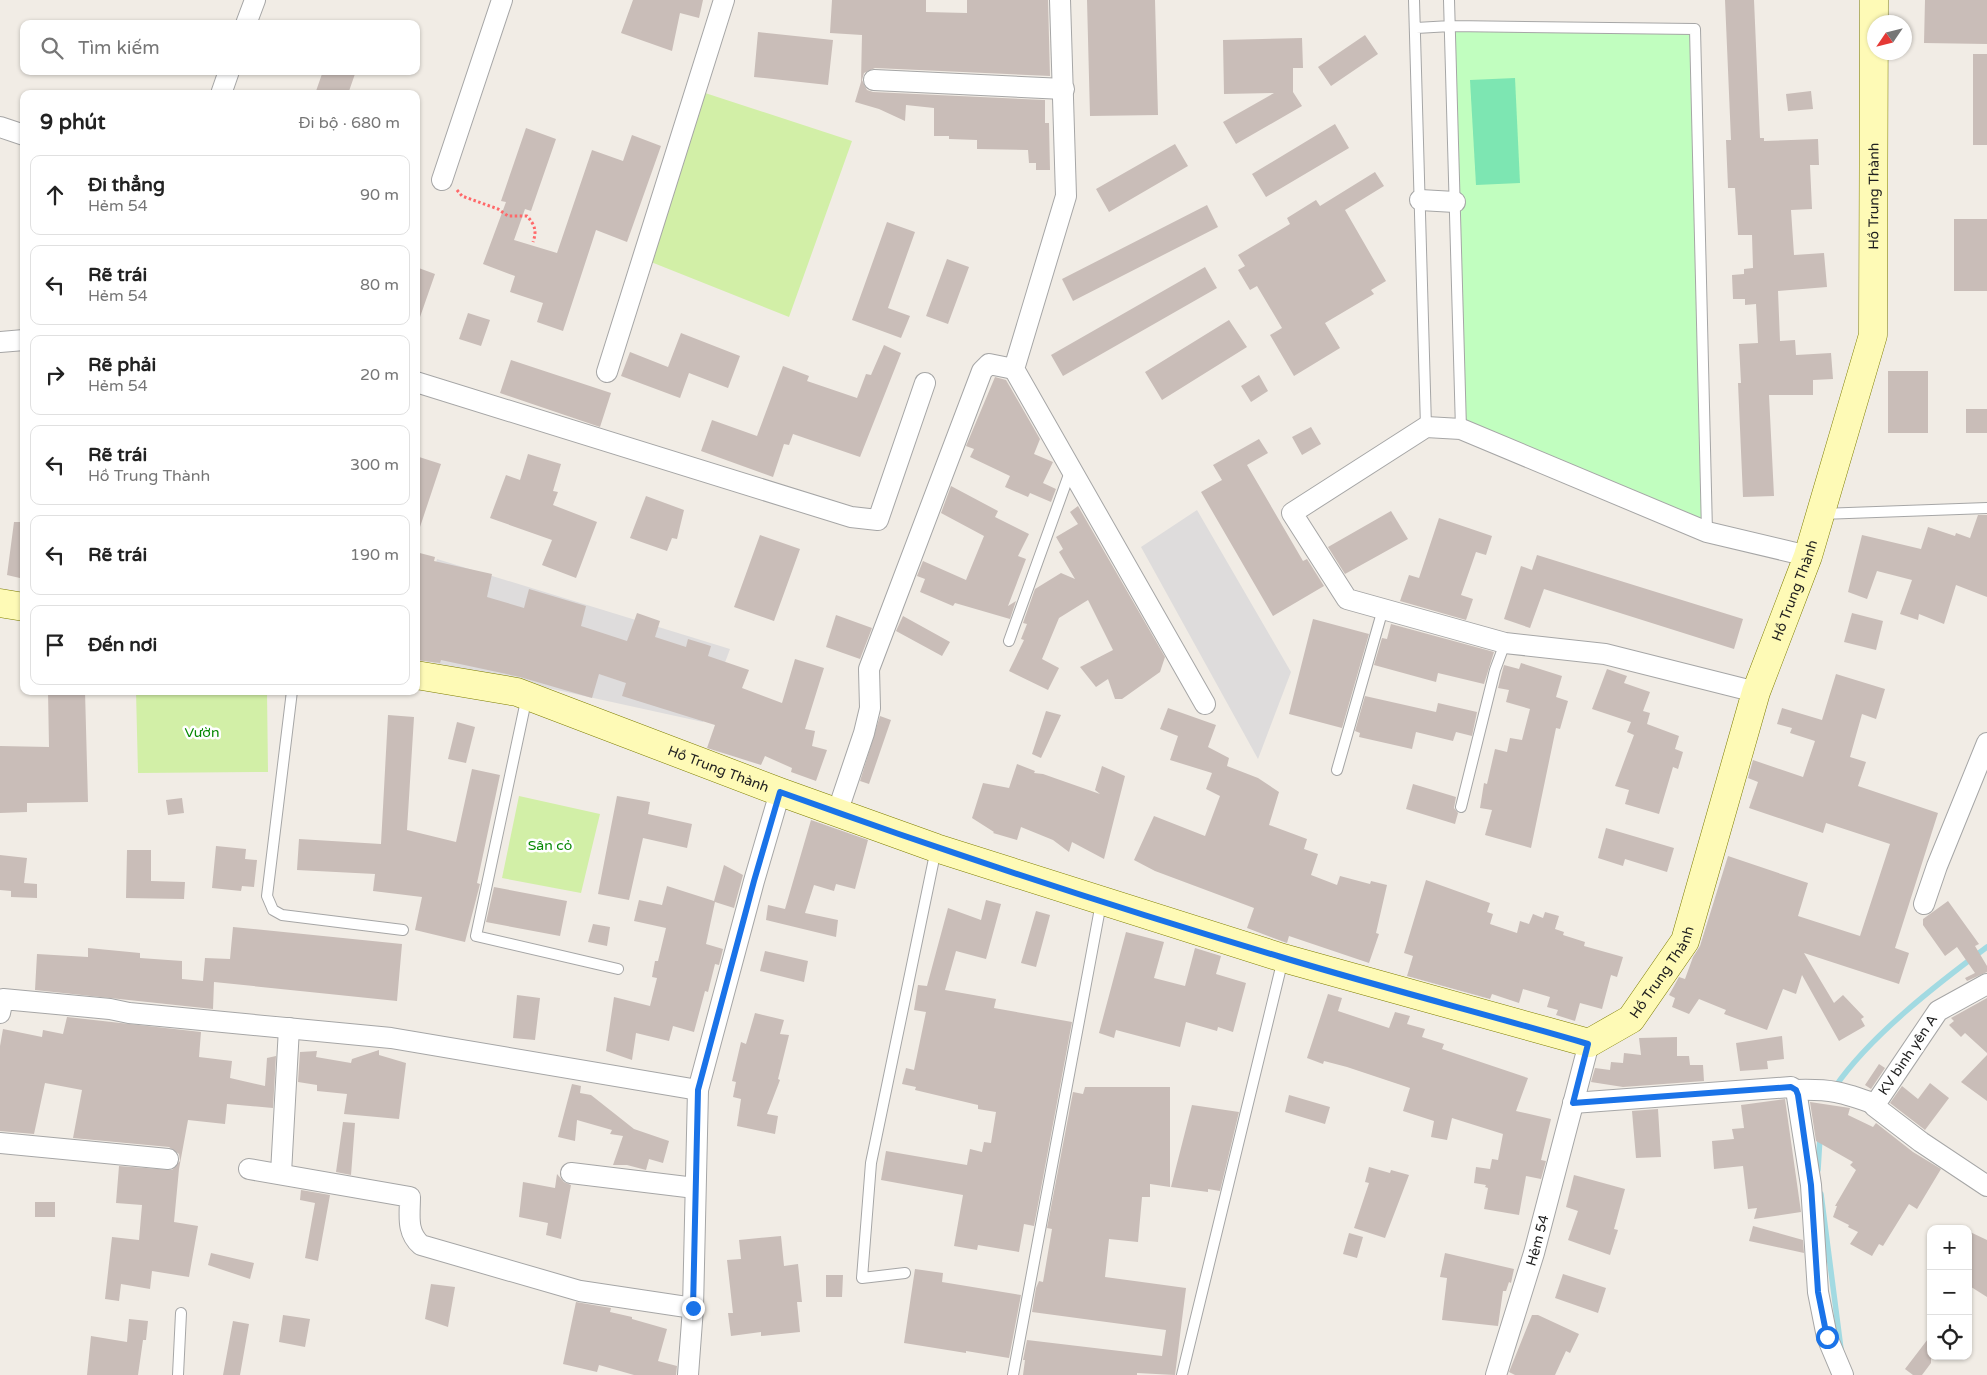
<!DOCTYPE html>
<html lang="vi">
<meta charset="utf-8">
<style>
body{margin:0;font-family:"Varela Round",sans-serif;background:#f2f2f2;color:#222}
.controls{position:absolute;right:15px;bottom:15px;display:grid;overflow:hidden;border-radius:10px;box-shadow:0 1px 4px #0004}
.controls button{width:45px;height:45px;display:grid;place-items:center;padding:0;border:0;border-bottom:1px solid #e0e0e0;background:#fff;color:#222;font:25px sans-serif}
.compass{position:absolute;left:1867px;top:15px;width:45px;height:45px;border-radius:50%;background:#fff;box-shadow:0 1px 4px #0004;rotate:235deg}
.stop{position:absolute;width:15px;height:15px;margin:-11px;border:4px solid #1a73e8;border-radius:50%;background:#fff}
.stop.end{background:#1a73e8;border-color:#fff;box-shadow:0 1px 5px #0008}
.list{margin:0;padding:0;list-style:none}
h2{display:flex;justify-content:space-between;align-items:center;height:65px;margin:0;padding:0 20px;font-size:21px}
h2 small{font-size:16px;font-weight:400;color:#767676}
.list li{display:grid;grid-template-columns:32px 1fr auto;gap:15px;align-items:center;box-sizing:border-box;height:80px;margin:0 10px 10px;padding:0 10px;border:1px solid #e0e0e0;border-radius:10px}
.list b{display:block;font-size:19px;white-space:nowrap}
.list p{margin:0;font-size:16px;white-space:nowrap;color:#767676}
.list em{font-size:16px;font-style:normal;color:#767676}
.icon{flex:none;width:28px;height:28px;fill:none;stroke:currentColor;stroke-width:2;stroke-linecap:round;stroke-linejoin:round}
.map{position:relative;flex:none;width:1987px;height:1375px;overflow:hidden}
.search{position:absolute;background:#fff;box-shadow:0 1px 4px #0004;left:20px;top:20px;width:400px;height:55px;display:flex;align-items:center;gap:12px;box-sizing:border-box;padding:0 18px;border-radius:10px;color:#767676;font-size:19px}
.panel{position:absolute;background:#fff;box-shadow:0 1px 4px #0004;left:20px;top:90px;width:400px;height:605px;border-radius:10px}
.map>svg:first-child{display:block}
.residential{fill:#dedcdc}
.grass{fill:#d2efa7}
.park{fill:#c1febf}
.pitch{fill:#7de6b2}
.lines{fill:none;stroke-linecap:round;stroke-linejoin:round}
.stream{stroke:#a2dae2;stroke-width:5.5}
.building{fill:#c9bdb8}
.lane-casing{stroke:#a6a6a6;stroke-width:12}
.street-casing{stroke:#a6a6a6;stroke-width:22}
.secondary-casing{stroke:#7d7d00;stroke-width:29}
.path{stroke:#ff6869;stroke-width:3;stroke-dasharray:2.5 2.5;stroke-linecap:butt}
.lane{stroke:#fff;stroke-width:10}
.street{stroke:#fff;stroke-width:20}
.secondary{stroke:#fefab6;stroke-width:28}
.route{stroke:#1a73e8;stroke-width:6}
.labels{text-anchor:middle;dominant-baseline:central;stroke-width:5;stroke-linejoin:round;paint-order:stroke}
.street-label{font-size:14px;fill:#1f1f1f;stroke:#fff}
.park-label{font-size:14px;fill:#068803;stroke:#fff}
</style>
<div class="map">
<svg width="1987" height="1375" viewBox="0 0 1987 1375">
<rect width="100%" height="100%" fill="#f1ece5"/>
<path class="residential" d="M1197 510 1291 672 1258 759 1141 547Z
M437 559 730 649 703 722 416 659V639Z"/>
<path class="grass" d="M699 91 852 141 789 317 646 260Z
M136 691H267L268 772 138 773Z
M519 796 600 814 581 893 502 878Z"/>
<path class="park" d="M1451 26 1695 29 1707 532 1461 429Z"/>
<path class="pitch" d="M1515 78 1520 183 1476 185 1470 80Z"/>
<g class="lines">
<path class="stream" d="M1835 1087C1870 1036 1937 984 1987 947
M1818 1170 1820 1137
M1821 1194 1841 1349"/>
</g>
<path class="building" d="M633 0H703L699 18 680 13 672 51 621 33Z
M832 0H926V12L967 13V0H1048L1050 76 875 68 864 73 862 80 867 90 873 92 1045 100V123H1049L1050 170H1036V163H1029L1028 150 977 149V140L949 139V136H934V108L906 105 905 121 879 109 855 102 861 82 862 35 830 33Z
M1087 0H1155L1158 115 1090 116Z
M1725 0H1754L1760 138H1764V141L1818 139 1819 165H1810L1812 209 1791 210 1794 255 1824 253 1827 287 1778 291 1780 341 1795 340 1796 355 1831 353 1833 379 1813 380V395H1769L1774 496 1743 497 1738 383H1741L1739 344 1758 343 1756 304 1745 305V299H1733L1732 275 1744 274V269L1753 268 1752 235H1738L1735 188H1728L1726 140H1731Z
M1925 0H1987V44L1924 43Z
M758 32 833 40 828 85 754 77Z
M1365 35 1378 54 1331 86 1318 67Z
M1302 38 1303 68H1293V92L1302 106 1236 144 1223 122 1274 93 1224 94 1223 40Z
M1973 54H1987V145H1973Z
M323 71H356L348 94H315Z
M1811 91 1813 109 1788 111 1786 94Z
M1335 124 1349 148 1266 197 1252 174Z
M526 128 556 139 531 211 525 209 514 240 557 253 592 150 623 161 632 135 661 146 627 242 596 230 563 331 537 322 543 303 510 292 515 276 483 264 506 202 501 201Z
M1175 144 1188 166 1109 212 1096 189Z
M1375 172 1384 186 1345 210 1386 281 1371 290 1374 294 1325 323 1340 348 1294 376 1270 335 1282 328 1257 286 1250 290 1238 270 1245 266 1238 255 1290 224 1287 218 1316 200 1320 206Z
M1207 205 1218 227 1073 301 1062 279Z
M1954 219H1987V291H1954Z
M887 222 915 232 888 308 910 316 901 338 852 320Z
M947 259 969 267 948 324 926 316Z
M416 267 435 274 419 320 416 319Z
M1205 267 1217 288 1063 376 1051 355Z
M468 313 490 320 481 346 459 339Z
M1229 320 1247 347 1162 400 1145 372Z
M681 333 740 356 728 388 689 373 680 398 621 376 630 352 668 367Z
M884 345 901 353 860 457 793 434 789 445 784 444 773 477 701 451 712 420 757 436 783 366 809 376 807 381 857 398 866 374 871 375Z
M511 360 611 393 600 427 500 393Z
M1888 371H1928V433H1888Z
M1259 375 1268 391 1251 402 1241 386Z
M995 377 1006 380 1040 439 1034 454 1053 462 1043 483 1056 489 1051 502 1030 493 1028 497 1005 487 1010 476 970 457 974 449 966 446Z
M1966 409H1987V433H1966Z
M1311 427 1321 444 1302 455 1292 437Z
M1259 439 1268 453 1247 465 1303 561 1307 559 1324 586 1273 616 1201 492 1222 480 1213 465Z
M528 454 561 464 553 491 558 492 553 505 597 522 576 578 542 565 552 540 490 518 506 475 520 480Z
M416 456 441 464 419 530H416Z
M951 486 998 511 995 517 1029 534 1018 556 1026 559 1008 606 1016 601 1010 619 955 603 953 606 920 592 925 579 917 576 923 561 966 580 984 536 941 513Z
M646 496 684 510 677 539 672 538 667 551 630 538Z
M1078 506 1165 657 1160 672 1122 699H1115L1108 679 1096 687 1080 667 1113 650 1088 600 1059 618 1042 659 1059 668 1048 690 1009 671 1024 640 1021 639 1027 624 1023 623 1035 589 1061 573 1075 579 1059 552 1063 549 1056 537 1078 524 1070 512Z
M1391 511 1408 539 1345 574 1328 547Z
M1978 515H1987V597L1956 585 1944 624 1919 614 1918 620 1900 614 1912 580 1877 571 1867 599 1848 592 1862 535 1921 549 1928 527 1955 536 1956 533 1970 538Z
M1439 518 1492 536 1486 555 1476 552 1461 595 1473 599 1466 620 1400 601 1409 575 1419 578Z
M14 522H24V579L7 575Z
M760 535 800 549 774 621 734 607Z
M416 552 435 557 434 561 492 574 487 597 524 608 529 589 586 606 581 626 627 641 637 613 660 621 655 637 686 647 688 639 711 646 708 656 749 670 742 688 782 703 795 659 824 668 805 729 815 731 812 746 827 750 816 781 791 772 792 768 765 756 761 765 707 748 715 725 622 696 626 683 599 674 592 698 520 677 441 660 440 663 416 660Z
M1537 555 1743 619 1734 649 1544 589 1530 628 1504 619 1521 566 1532 570Z
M1852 613 1883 621 1876 650 1844 642Z
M836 615 872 628 860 659 826 647Z
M903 616 950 642 942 656 896 631Z
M1313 619 1369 634 1342 728 1289 714Z
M1391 624 1494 652 1484 684 1438 673 1436 682 1374 665 1382 638 1387 639Z
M1521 663 1562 676 1556 697 1568 701 1560 729 1556 728 1531 848 1485 835 1492 810 1480 808 1484 783 1487 784 1495 749 1507 752 1510 738 1522 740 1530 709 1506 702 1509 690 1498 688 1504 665 1519 669Z
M1607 669 1627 676 1624 683 1650 692 1643 711 1650 713 1647 724 1679 736 1675 749 1683 752 1678 769 1673 767 1659 814 1625 804 1629 790 1615 786 1634 735 1627 732 1631 722 1592 709Z
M1836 674 1885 689 1876 719 1862 714 1850 757 1866 762 1858 786 1938 813 1895 948 1909 953 1899 984 1804 953 1834 1003 1843 995 1864 1017 1861 1019 1865 1026 1839 1041 1802 975 1796 994 1783 989 1767 1030 1724 1014 1726 1010 1699 999 1689 1014 1672 1007 1675 998 1669 995 1679 977 1685 979 1693 957 1700 946 1728 856 1808 883 1798 916 1860 936 1890 844 1826 823 1823 833 1749 808 1758 782 1748 778 1753 760 1803 777 1815 741 1790 733 1792 728 1777 724 1782 708 1822 720Z
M48 691H85L88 802 27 803V812L0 813V746L49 747Z
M1365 696 1436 712 1438 703 1477 712 1472 736 1456 732 1453 741 1416 732 1412 749 1359 737 1360 733 1355 731Z
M1168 708 1216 725 1208 747 1229 758 1227 766 1258 778 1279 792 1269 825 1307 839 1304 849 1318 854 1311 875 1337 885 1340 876 1370 884 1371 881 1387 885 1376 933 1379 934 1369 963 1289 936 1287 943 1247 928 1254 908 1155 871 1134 860 1154 816 1205 836 1220 796 1206 789 1212 773 1170 760 1178 736 1160 729Z
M1046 711 1061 715 1041 758 1032 754Z
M388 715 414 717 407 830 456 842 472 769 500 775 477 883 480 884 465 942 415 930 422 897 373 891 375 874 297 870 299 839 381 844Z
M880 716 891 720 869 784 860 781Z
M457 722 475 727 466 763 448 759Z
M1017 764 1035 771 1034 773 1043 774 1100 794 1095 790 1102 766 1125 776 1104 859 1072 842 1069 852 1053 840 1021 827 1017 840 993 833 994 832 972 818 983 783 1009 788Z
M1413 784 1456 797 1454 808 1458 813 1455 824 1406 809Z
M617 796 650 802 648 814 692 824 687 848 643 838 629 900 598 894Z
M182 798 184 813 168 815 166 800Z
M811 820 868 840 855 889 836 884 834 891 814 885 805 913 838 920 836 937 766 920 768 905 785 909Z
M1606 828 1674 848 1667 872 1625 859 1623 866 1598 858Z
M216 846 246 849 245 859 257 860 254 887 242 886 241 891 212 888Z
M127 850H151V881L185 882 184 899 126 898Z
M0 855 27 858 24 883 37 884V898L11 897V891L0 890Z
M724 865 743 875 734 908 715 902 706 944 723 949 719 965 715 964 708 992 705 991 694 1032 673 1026 669 1041 636 1033 632 1060 606 1051 614 997 650 1006 657 978 652 977 655 961H658L666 928 634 921 639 900 662 905 667 886 714 901Z
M1426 880 1490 903 1487 912 1493 914 1490 924 1517 933 1520 921 1529 924 1533 914 1543 918 1545 912 1559 916 1555 929 1564 932 1563 935 1585 942 1584 946 1623 957 1617 977 1611 975 1602 1009 1580 1003 1575 1021 1556 1015 1558 1010 1547 1007 1550 997 1523 989 1519 1003 1492 994 1490 999 1407 976 1413 956 1404 953Z
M494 887 567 901 560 936 486 922Z
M986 900 1001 904 986 959 956 951 945 990 996 999 994 1008 1072 1022 1034 1226 1024 1224 1019 1252 978 1245 977 1250 954 1246 963 1195 881 1180 886 1151 967 1165 970 1149 982 1152 984 1142 991 1143 996 1112 978 1109V1105L915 1090 916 1087 902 1084 906 1068 914 1070 926 1012 914 1010 918 985 927 986 948 908 981 920Z
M1948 901 1979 944 1975 946 1987 966V972L1967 981 1965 978 1975 973 1957 947 1945 956 1923 925V919Z
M1036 911 1050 915 1036 967 1021 963Z
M593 924 610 927 607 946 588 942Z
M233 927 402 944 397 1001 214 982 213 1009 35 990 37 954 88 957V948L140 953V958L182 961V979L203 981 205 958 230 959Z
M1126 932 1164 942 1154 978 1185 986 1195 948 1221 956 1216 974 1246 983 1233 1032 1218 1027 1217 1031 1186 1022 1180 1047 1116 1030 1114 1038 1099 1033Z
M765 951 808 961 804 982 760 971Z
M1328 994 1342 998 1338 1011 1389 1028 1395 1012 1410 1016 1407 1024 1425 1029 1422 1037 1444 1044 1442 1049 1528 1078 1516 1111 1551 1119 1541 1160 1546 1161 1541 1179 1526 1176 1519 1215 1484 1209 1488 1188 1485 1187 1486 1185 1474 1183 1476 1167 1490 1169 1492 1159 1498 1160 1503 1134 1452 1118 1447 1140 1431 1137 1434 1121 1403 1111 1410 1088 1347 1067 1324 1061 1323 1064 1307 1058Z
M517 995 540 998 535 1040 513 1038Z
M1987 998V1053L1965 1033 1961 1037 1949 1025 1954 1021 1951 1018Z
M755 1013 784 1020 780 1034 789 1035 778 1079 780 1080 767 1114 778 1116 775 1134 737 1126 741 1099 733 1097 736 1082 732 1081 741 1042 746 1044Z
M67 1017 201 1032 199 1057 232 1061 230 1078 265 1086 267 1058 276 1056 273 1108 227 1104 225 1124 188 1120 179 1169 174 1222 198 1226 189 1277 152 1271 150 1289 121 1284 119 1301 105 1299 112 1237 139 1240 142 1205 116 1203 119 1166 172 1170 180 1161 179 1154 169 1147 73 1138 82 1090 45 1083 34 1134 0 1131V1046L3 1029 42 1037 43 1030 63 1034Z
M1782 1036 1784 1059 1767 1061 1768 1069 1740 1071 1736 1043Z
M1677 1037V1056H1689L1690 1065H1703L1704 1081 1623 1087 1591 1082 1595 1068 1610 1070 1611 1062 1623 1063 1624 1053 1641 1055 1639 1038Z
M379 1050V1055L406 1063 399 1119 344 1114 347 1094 317 1091V1085L298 1082 300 1052 317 1051 316 1057 351 1063 352 1059Z
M1987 1055V1101L1961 1082Z
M1879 1064 1885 1068 1871 1089 1865 1085Z
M1930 1083 1949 1098 1925 1130 1890 1103 1902 1086 1918 1099Z
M572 1084 581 1086 580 1093 591 1095 634 1129 669 1141 663 1163 649 1159 646 1170 627 1165H613L623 1136 610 1134 612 1130 577 1120 575 1141 558 1137Z
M1085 1087H1170V1187L1150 1184V1197H1142L1138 1242 1109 1239 1105 1277 1186 1288 1175 1375 1137 1373V1375H1023L1025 1360H1023L1027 1340 1162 1356 1166 1330 1032 1312 1036 1288 1039 1281 1043 1282 1052 1229 1047 1228 1073 1092 1083 1094Z
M1289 1095 1330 1107 1325 1124 1285 1112Z
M1785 1099 1801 1212 1754 1219 1757 1208 1748 1209 1743 1166 1714 1169 1712 1141 1734 1139 1732 1129 1744 1128 1741 1105Z
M1810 1102 1850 1108 1848 1115 1873 1127 1876 1123 1913 1152 1941 1169 1917 1209 1909 1204 1883 1246 1879 1244 1872 1256 1850 1244 1858 1232 1848 1227 1849 1225 1833 1217 1837 1206H1835L1856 1170 1850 1165 1853 1162 1816 1141Z
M1192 1105 1239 1112 1220 1191 1208 1189V1192L1171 1187Z
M1658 1109 1661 1157 1636 1158 1632 1111Z
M343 1122 355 1123 351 1175 336 1172Z
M1369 1167 1390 1173 1391 1170 1409 1175 1385 1238 1354 1228 1369 1183 1365 1182Z
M557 1174 564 1182 571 1185 561 1239 546 1235 548 1223 519 1217 523 1182 555 1188Z
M1574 1175 1625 1189 1614 1229 1618 1230 1610 1255 1568 1240 1578 1211 1566 1207Z
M301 1190 330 1195 318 1261 305 1258 315 1203 300 1200Z
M35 1202H55V1217H35Z
M1753 1226 1803 1240 1804 1253 1749 1241Z
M1968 1231 1987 1240V1297L1968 1285Z
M1349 1233 1363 1237 1357 1258 1343 1254Z
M781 1236 784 1266 798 1264 802 1302H797L800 1332 761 1336V1332L731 1336 728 1313H733L727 1260 741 1259 739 1240Z
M211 1253 254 1263 250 1279 208 1265Z
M1445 1253 1514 1269 1511 1283 1509 1282 1506 1291H1503L1498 1326 1442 1320 1447 1278 1440 1277Z
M915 1269 943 1273 942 1282 1021 1295 1009 1358 966 1351V1353L904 1343Z
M1563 1274 1606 1288 1598 1313 1555 1298Z
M826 1275H843L842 1297H826Z
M431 1284 455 1287 448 1327 425 1319Z
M576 1302 611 1308 610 1312 632 1317V1319L667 1329 658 1361 677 1366 676 1375H634L599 1365 597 1372 563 1364Z
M283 1315 310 1319 305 1347 279 1342Z
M1532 1315H1538L1579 1334 1570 1353 1566 1351 1555 1375H1515L1509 1372Z
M129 1319 148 1321 146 1340H143L138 1375H87L91 1336 127 1342Z
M233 1321 249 1324 240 1375H223Z
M1931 1335V1363L1922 1375H1913L1905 1369Z"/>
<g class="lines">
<g class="lane-casing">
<path id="lane" d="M1414 0 1426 427
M1449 0 1461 429
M1416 28 1451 26 1695 29 1707 532
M1821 514 1987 508
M1009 641 1071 469
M292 691 267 896 273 910 282 915 403 930
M527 696 476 936 618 969
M1337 770 1383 609
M1461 807 1495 670 1505 643
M905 1273 862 1278 871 1163 936 849
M178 1375 181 1313
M1013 1375 1101 903
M1182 1375 1283 959"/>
</g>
<g class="street-casing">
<g id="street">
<path d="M1060 0 1066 196 1014 369 1205 704"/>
<path d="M246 24 255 0"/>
<path d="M874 80 1064 89"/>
<path d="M221 94 229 71"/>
<path d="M0 127 24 135"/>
<path d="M442 180 502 0"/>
<path d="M1420 200 1455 202"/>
<path d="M0 342 24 340"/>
<path d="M607 372 724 0"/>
<path d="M416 382 851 517 878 520 925 383"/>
<path d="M1756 692 1605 654 1505 643 1347 599 1292 513 1426 427 1461 429 1707 532 1808 556"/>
<path d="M837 813 864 733 870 708 869 669 982 371 989 364 1014 369"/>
<path d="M1924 904 1937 866 1987 743"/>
<path d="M1987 984 1938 1011 1874 1106 1921 1142 1987 1186"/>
<path d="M0 1013 3 999 110 1009 129 1013 391 1038 698 1090"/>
<path d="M1796 1090C1831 1089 1842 1092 1875 1104"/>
<path d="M1573 1103 1791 1087 1796 1090 1811 1185 1818 1292 1827 1337 1843 1375"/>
<path d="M0 1143 168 1159"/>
<path d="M249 1169 410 1197C410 1215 406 1232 421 1245L580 1291 693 1308"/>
<path d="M281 1173 289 1028"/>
<path d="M571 1173 695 1188"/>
<path d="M688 1375 693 1308 698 1090 754 881 780 792"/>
<path id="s1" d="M1496 1375 1534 1253 1589 1043"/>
</g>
</g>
<g class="secondary-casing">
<g id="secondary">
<path d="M0 603 24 607"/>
<path id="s2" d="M416 675 517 692 780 792 936 848 1283 958 1589 1043 1631 1019 1685 941 1756 692 1808 556 1873 335 1874 0"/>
</g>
</g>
<path class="path" d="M457 190 462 196 498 209 508 216H527C535 225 537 231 533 242"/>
<use href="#lane" class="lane"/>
<use href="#street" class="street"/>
<use href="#secondary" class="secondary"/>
</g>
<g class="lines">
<path class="route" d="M693 1308 698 1090 754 881 780 792C946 852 1113 907 1281 957 1383 988 1486 1014 1588 1044L1573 1103 1791 1087 1796 1090 1798 1095 1802 1122 1811 1185 1818 1292 1827 1337"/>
</g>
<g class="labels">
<g class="street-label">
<text stroke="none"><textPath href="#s2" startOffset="2148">Hồ Trung Thành</textPath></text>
<text stroke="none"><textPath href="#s2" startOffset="1742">Hồ Trung Thành</textPath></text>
<text stroke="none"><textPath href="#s2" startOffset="318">Hồ Trung Thành</textPath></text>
<text stroke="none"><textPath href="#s2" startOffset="1336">Hồ Trung Thành</textPath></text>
<text transform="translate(1908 1055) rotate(-56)">KV bình yên A</text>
<text stroke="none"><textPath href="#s1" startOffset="141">Hẻm 54</textPath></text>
</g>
<g class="park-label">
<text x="202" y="732">Vườn</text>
<text x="550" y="845">Sân cỏ</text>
</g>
</g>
</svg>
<div class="controls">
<button>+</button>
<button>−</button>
<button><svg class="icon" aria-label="locate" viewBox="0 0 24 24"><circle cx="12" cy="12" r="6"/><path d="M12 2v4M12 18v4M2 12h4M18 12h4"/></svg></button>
</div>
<svg class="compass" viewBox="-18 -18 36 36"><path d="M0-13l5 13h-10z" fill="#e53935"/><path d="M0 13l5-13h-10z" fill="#767676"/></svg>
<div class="stop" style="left:1827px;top:1337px"></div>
<div class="stop end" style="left:693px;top:1308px"></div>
<div class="search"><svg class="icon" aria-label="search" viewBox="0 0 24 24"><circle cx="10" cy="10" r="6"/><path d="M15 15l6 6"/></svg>Tìm kiếm</div>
<section class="panel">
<h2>9 phút<small>Đi bộ · 680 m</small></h2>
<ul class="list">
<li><svg class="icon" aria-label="ahead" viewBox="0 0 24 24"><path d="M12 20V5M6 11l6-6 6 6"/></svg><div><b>Đi thẳng</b><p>Hẻm 54</p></div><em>90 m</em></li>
<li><svg class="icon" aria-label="left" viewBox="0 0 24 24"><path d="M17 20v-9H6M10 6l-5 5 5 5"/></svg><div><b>Rẽ trái</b><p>Hẻm 54</p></div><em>80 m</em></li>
<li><svg class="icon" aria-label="right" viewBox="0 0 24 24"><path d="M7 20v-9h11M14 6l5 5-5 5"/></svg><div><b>Rẽ phải</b><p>Hẻm 54</p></div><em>20 m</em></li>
<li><svg class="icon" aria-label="left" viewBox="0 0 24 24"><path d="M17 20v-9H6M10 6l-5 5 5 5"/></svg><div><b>Rẽ trái</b><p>Hồ Trung Thành</p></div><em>300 m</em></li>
<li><svg class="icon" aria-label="left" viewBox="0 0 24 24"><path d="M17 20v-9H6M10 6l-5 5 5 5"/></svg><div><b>Rẽ trái</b></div><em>190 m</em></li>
<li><svg class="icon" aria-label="arrive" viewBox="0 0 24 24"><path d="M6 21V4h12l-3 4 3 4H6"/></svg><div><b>Đến nơi</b></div></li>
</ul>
</section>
</div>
